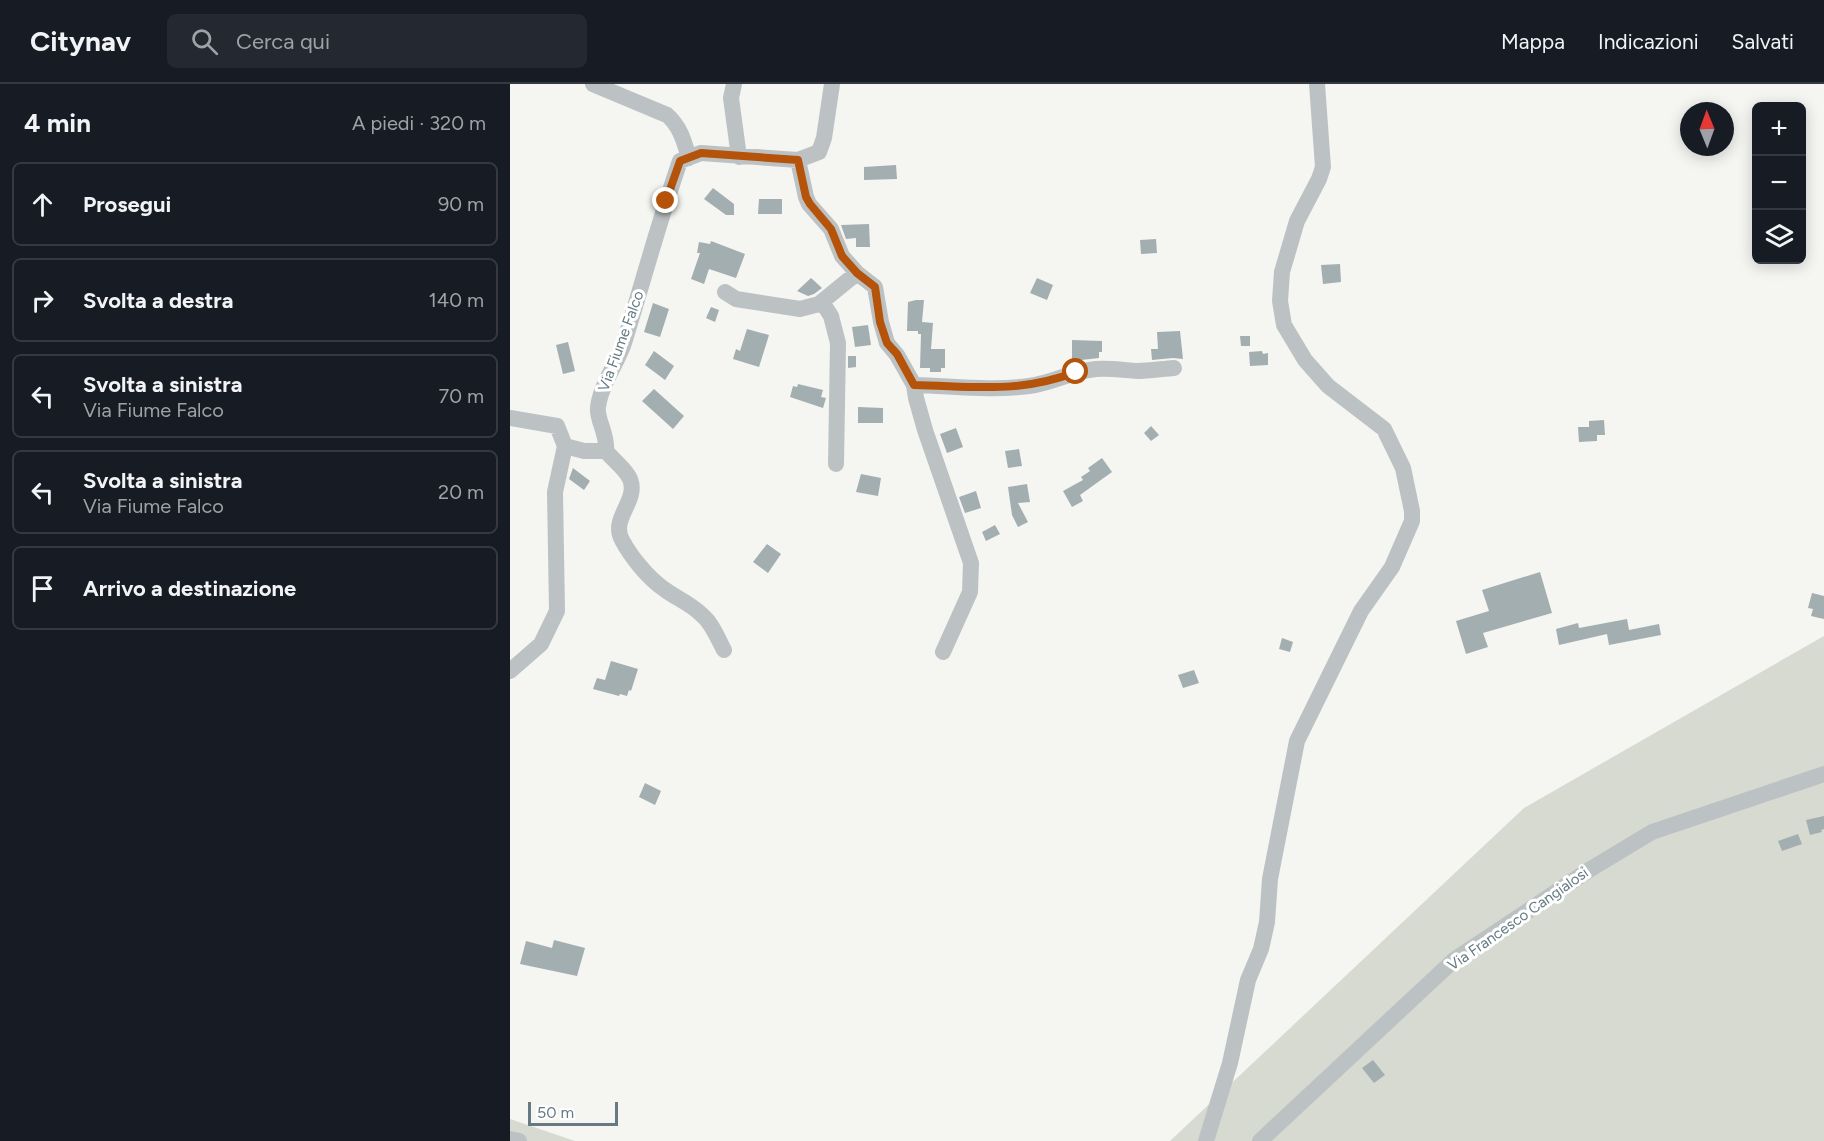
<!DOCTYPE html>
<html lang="it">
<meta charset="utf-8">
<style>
body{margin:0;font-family:Figtree,sans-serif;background:#242831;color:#f1f3f6}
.controls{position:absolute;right:18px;top:18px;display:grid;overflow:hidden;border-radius:9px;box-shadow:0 3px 15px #0003}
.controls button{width:54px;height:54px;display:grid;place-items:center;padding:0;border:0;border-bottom:2px solid #363941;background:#171b24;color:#f1f3f6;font:30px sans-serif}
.compass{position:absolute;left:1170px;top:18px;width:54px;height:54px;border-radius:50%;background:#171b24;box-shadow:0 3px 15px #0003;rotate:359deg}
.scale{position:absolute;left:18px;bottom:15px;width:90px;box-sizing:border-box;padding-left:6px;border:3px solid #657a82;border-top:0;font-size:16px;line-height:21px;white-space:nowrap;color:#657a82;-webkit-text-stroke:4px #fff;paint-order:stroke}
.stop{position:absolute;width:18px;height:18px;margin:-14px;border:4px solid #b45309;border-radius:50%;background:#fff}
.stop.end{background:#b45309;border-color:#fff;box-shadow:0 2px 6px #0008}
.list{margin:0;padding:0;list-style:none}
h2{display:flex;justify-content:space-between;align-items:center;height:78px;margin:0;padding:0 24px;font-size:26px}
h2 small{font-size:20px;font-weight:400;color:#9ea1a6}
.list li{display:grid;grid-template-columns:39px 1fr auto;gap:18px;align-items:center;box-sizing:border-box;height:84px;margin:0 12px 12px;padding:0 12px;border:2px solid #363941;border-radius:9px}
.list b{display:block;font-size:22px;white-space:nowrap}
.list p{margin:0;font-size:20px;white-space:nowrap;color:#9ea1a6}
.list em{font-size:20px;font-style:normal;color:#9ea1a6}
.icon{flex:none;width:33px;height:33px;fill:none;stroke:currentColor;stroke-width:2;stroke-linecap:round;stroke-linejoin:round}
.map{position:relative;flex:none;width:1314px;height:1057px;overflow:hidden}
header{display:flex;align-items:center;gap:36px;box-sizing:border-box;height:84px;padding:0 30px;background:#171b24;border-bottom:2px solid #363941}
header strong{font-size:28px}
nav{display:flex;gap:33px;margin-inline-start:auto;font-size:21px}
.search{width:420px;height:54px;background:#242831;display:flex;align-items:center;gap:15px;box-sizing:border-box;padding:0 21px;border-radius:9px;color:#9ea1a6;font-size:22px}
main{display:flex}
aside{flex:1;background:#171b24}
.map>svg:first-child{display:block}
.green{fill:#d6dad1}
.building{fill:#a3aeb1}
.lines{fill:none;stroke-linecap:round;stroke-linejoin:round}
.minor{stroke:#bcc2c4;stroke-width:16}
.route{stroke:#b45309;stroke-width:8}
.labels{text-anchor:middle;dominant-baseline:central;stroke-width:6;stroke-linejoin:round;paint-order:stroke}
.street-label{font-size:15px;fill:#657a82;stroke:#fff}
</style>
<header>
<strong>Citynav</strong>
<div class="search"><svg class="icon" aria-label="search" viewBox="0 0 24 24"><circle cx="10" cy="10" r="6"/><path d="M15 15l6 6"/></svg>Cerca qui</div>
<nav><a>Mappa</a><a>Indicazioni</a><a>Salvati</a></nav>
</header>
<main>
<aside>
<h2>4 min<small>A piedi · 320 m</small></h2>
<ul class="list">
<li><svg class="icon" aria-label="ahead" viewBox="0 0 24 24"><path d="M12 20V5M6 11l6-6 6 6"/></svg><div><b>Prosegui</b></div><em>90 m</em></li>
<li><svg class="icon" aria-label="right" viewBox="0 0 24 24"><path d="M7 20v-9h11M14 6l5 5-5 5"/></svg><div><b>Svolta a destra</b></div><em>140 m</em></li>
<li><svg class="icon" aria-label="left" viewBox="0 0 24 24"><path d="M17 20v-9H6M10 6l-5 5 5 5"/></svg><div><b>Svolta a sinistra</b><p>Via Fiume Falco</p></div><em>70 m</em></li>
<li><svg class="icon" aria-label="left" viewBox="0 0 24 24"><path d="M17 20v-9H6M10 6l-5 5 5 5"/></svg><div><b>Svolta a sinistra</b><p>Via Fiume Falco</p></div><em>20 m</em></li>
<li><svg class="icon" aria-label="arrive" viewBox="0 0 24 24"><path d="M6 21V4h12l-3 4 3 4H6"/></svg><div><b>Arrivo a destinazione</b></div></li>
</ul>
</aside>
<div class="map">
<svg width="1314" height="1057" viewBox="0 0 1314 1057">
<rect width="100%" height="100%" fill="#f5f5f2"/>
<path class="green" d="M1314 552V1057H660L1014 724Z
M0 1035 65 1057H0Z"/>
<path class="building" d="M386 81 387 95 354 96V83Z
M203 104 224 120V131H216L194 115Z
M249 115H272V130H248Z
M359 140 360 163H346V154L336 155 331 141Z
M646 155 647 169 631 170 630 156Z
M201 157 235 170 226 194 199 185 194 200 181 195 190 169H187L189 158 200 160Z
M830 180 831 198 813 200 811 181Z
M301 194 312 204 304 210 298 212 287 207Z
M527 194 543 201 537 216 520 209Z
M406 216H414L412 238 423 239 421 265H435V284H431V288H420V284H410L411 250H408V247H397L398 218Z
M143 219 159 225 150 253 134 248Z
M201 223 209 226 205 238 196 234Z
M358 241 361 261 345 263 342 243Z
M237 245 259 251 249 283 223 275 226 265 230 267Z
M670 247 673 275 663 274 642 276 641 265H648L647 248Z
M730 252H740V262H731Z
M562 256 592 257V268H589V274L562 277Z
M58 258 65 287 53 290 46 261Z
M144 267 164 282 155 296 135 281Z
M752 267 753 270 758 269V281L740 282 739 268Z
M338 272H346V283L338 284Z
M288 300 313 306 311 313 316 314 313 324 280 313 283 302 287 303Z
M144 305 174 332 163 345 132 317Z
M348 323 373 324V339H348Z
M1094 336 1095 351H1087V357L1069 358 1068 343H1079V337Z
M641 342 649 351 641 357 634 349Z
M446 344 453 363 437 369 430 350Z
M509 365 512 382 498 384 495 367Z
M592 374 602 388 570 411 573 417 562 423 553 407 573 396 571 393 580 387 578 384Z
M63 384 80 397 74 406 59 395Z
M351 390 371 394 368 412 346 408Z
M517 400 520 418 508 419 518 438 508 443 502 431 498 403Z
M466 407 471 424 455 429 449 413Z
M485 441 490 450 476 457 472 448Z
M257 460 271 470 258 489 243 478Z
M1030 488 1042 529 973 549 978 563 956 570 946 537 979 527 972 506Z
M1302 509 1314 512V535L1301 532 1303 525 1298 524Z
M1117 535 1119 546 1149 540 1151 551 1099 561 1097 550 1049 561 1046 545 1068 539 1069 544Z
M772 554 783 558 780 568 769 565Z
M101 577 128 585 121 607 119 606 117 612 110 610 109 612 83 605 87 594 95 596Z
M684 586 689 599 673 604 668 591Z
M135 699 151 707 145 721 129 713Z
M1314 732V745L1311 746 1312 748 1300 751 1296 736Z
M1288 750 1292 760 1272 767 1268 757Z
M44 856 75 864 67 892 10 880 16 857 42 864Z
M863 976 875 991 864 999 852 984Z"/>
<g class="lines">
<path class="minor" d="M83 0 157 31C170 42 174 57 179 74
M224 0 221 14 229 73
M288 76 296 113 299 120 321 145 332 172 347 189 365 203 371 238 377 259 387 271 404 301C443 302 481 307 519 302 542 299 562 287 586 285 599 284 613 286 627 287 639 287 651 285 664 284
M215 208 226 215 290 225 309 220 347 189
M312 218 321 232 328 259 326 380
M404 301 406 314 415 346 461 479 460 508 433 568
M0 334 47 342 55 362
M96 367C103 376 116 385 120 395 129 417 100 434 112 456 121 473 138 494 154 505 166 514 181 520 192 531 202 539 208 555 214 566
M0 587 31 560 47 527 45 408 55 362 74 367H96C98 350 86 335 88 323 91 300 107 280 114 259 133 198 149 137 170 77L191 69 288 76 309 68 314 54 322 0
M0 1055 9 1057
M696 1057 720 979 738 896 751 865 757 838 760 795 787 657 851 527 882 483 902 437V427L893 384 874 345 818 302 795 276 774 241 770 217 772 188 787 137 809 95 813 83 807 0
M750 1057 944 876 1079 786 1142 748 1314 690"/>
</g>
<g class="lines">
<path class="route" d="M156 117 170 77 191 69 288 76 296 113 300 120 321 145 332 172 347 189 365 203 370 238 377 259 387 270 404 301C464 302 508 310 566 288"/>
</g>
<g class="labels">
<g class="street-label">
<text transform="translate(111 257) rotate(-70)">Via Fiume Falco</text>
<text transform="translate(1008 835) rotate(-35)">Via Francesco Cangialosi</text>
</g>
</g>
</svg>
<div class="controls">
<button>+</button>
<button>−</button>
<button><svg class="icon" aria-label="layers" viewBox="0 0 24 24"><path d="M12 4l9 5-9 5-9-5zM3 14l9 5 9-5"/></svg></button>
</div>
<svg class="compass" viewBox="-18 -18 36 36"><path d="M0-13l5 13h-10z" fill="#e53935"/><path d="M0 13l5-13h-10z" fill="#9ea1a6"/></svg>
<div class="scale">50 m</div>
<div class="stop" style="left:566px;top:288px"></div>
<div class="stop end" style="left:156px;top:117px"></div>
</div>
</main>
